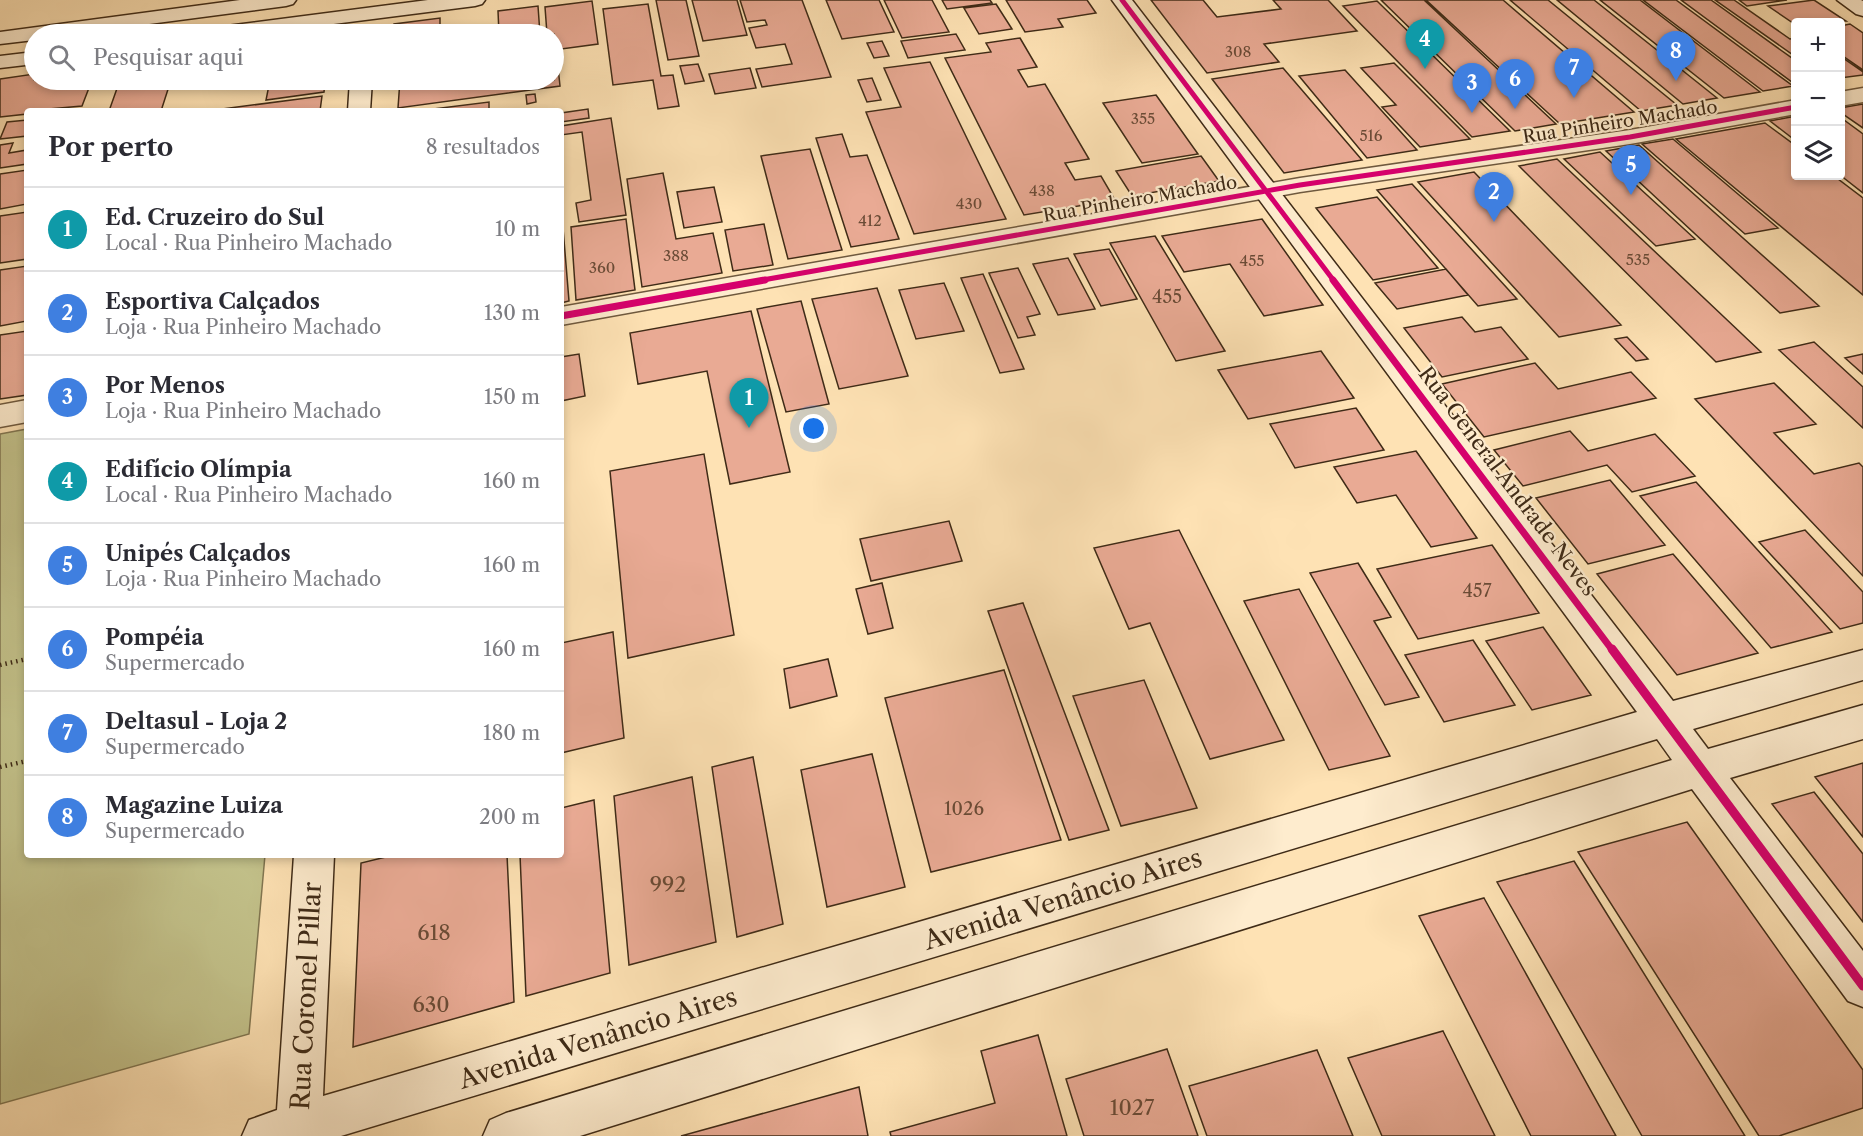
<!DOCTYPE html>
<html lang="pt">
<meta charset="utf-8">
<style>
body{margin:0;font-family:"Libre Caslon Text",serif;background:#f7f7f7;color:#2b2b33}
.controls{position:absolute;right:18px;top:18px;display:grid;overflow:hidden;border-radius:6px;box-shadow:0 3px 9px #0003}
.controls button{width:54px;height:54px;display:grid;place-items:center;padding:0;border:0;border-bottom:2px solid #e1e1e2;background:#fff;color:#2b2b33;font:30px sans-serif}
.you{position:absolute;left:814px;top:429px;width:21px;height:21px;margin:-15px;border:4px solid #fff;border-radius:50%;background:#1a73e8;box-shadow:0 0 0 9px #1a73e833}
.badge{display:grid;place-items:center;width:39px;height:39px;border-radius:50%;background:#ea580c;color:#fff;font-size:20px;font-weight:700}
.pin{position:absolute;translate:-50% -50px;filter:drop-shadow(0 2px 3px #0008)}
.pin::after{content:'';position:absolute;top:32px;width:21px;height:18px;background:inherit;clip-path:polygon(0 0,100% 0,50% 100%)}
.list{margin:0;padding:0;list-style:none}
h2{display:flex;justify-content:space-between;align-items:center;height:78px;margin:0;padding:0 24px;font-size:26px}
h2 small{font-size:20px;font-weight:400;color:#7c7c81}
.list li{display:grid;grid-template-columns:39px 1fr auto;gap:18px;align-items:center;box-sizing:border-box;height:84px;padding:0 24px;border-top:2px solid #e1e1e2}
.list b{display:block;font-size:22px;white-space:nowrap}
.list p{margin:0;font-size:20px;white-space:nowrap;color:#7c7c81}
.list em{font-size:20px;font-style:normal;color:#7c7c81}
.icon{flex:none;width:33px;height:33px;fill:none;stroke:currentColor;stroke-width:2;stroke-linecap:round;stroke-linejoin:round}
.map{position:relative;flex:none;width:1863px;height:1136px;overflow:hidden}
.search{position:absolute;background:#fff;box-shadow:0 3px 9px #0003;left:24px;top:24px;width:540px;height:66px;display:flex;align-items:center;gap:15px;box-sizing:border-box;padding:0 21px;border-radius:33px;color:#7c7c81;font-size:22px}
.panel{position:absolute;background:#fff;box-shadow:0 3px 9px #0003;left:24px;top:108px;width:540px;height:750px;border-radius:6px}
.map>svg:first-child{display:block}
.green{fill:#c3c28b;stroke:#817651;stroke-width:1.5}
.building{fill:#e9aa94;stroke:#3f2b17;stroke-width:1.5}
.lines{fill:none;stroke-linecap:round;stroke-linejoin:round}
.street-casing{stroke:#6f593e;stroke-width:3}
.secondary-casing{stroke:#3f2b17;stroke-width:3}
.path{stroke:#3f2b17;stroke-width:4.5;stroke-dasharray:1.5 4;stroke-linecap:butt}
.street{fill:#feecce;fill-rule:evenodd}
.secondary{fill:#feecce;fill-rule:evenodd}
.cycleway-far2-casing{stroke:#feecce;stroke-width:8}
.cycleway-far1-casing{stroke:#feecce;stroke-width:10}
.cycleway-casing{stroke:#feecce;stroke-width:13}
.cycleway-far2{stroke:#d6006c;stroke-width:5}
.cycleway-far1{stroke:#d6006c;stroke-width:7}
.cycleway{stroke:#d6006c;stroke-width:9}
.labels{text-anchor:middle;dominant-baseline:central;stroke-width:4.5;stroke-linejoin:round;paint-order:stroke}
.far-number-label{font-size:15px;fill:#6a4b36}
.far-street-label{font-size:18px;fill:#3f2b17;stroke:#feecce}
.number-label{font-size:18px;fill:#6a4b36}
.street-label{font-size:21px;fill:#3f2b17;stroke:#feecce}
.near-number-label{font-size:21px;fill:#6a4b36}
.near-street-label{font-size:26px;fill:#3f2b17;stroke:#feecce}
</style>
<div class="map">
<svg width="1863" height="1136" viewBox="0 0 1863 1136">
<rect width="100%" height="100%" fill="#fee2b4"/>
<filter id="stains"><feTurbulence type="fractalNoise" baseFrequency=".00333" numOctaves="4"/><feColorMatrix values="0 0 0 0 .2 0 0 0 0 .09 0 0 0 0 .02 0 0 0 .5 -.17"/></filter>
<radialGradient id="worn" r=".72"><stop offset=".6" stop-color="#630" stop-opacity="0"/><stop offset="1" stop-color="#630" stop-opacity=".3"/></radialGradient>
<path class="green" d="M27 429V855H265L249 1034 0 1104V434Z"/>
<path class="building" d="M656 0H686L699 56 668 60Z
M692 0H737L747 35 703 41Z
M740 0H802L831 77 762 87 756 69 792 64 785 44 756 48 749 28 767 25 765 20 747 22Z
M826 0H879L894 32 842 39Z
M884 0H932L949 32 902 38Z
M942 0H990L992 3 947 9Z
M1006 0H1087L1096 13 1058 19 1063 27 1025 32Z
M1151 0H1203L1217 17 1281 9 1273 0H1328L1357 31 1264 44 1279 62 1207 73Z
M1381 0H1424L1556 124 1515 131Z
M1426 0H1503L1634 112 1560 124Z
M1510 0H1548L1677 105 1641 111Z
M1557 0H1594L1717 98 1683 104Z
M1600 0H1640L1760 92 1724 98Z
M1643 0H1676L1793 86 1763 91Z
M1681 0H1711L1796 61V85Z
M1715 0H1734L1790 39 1796 38V57Z
M1739 0H1787L1747 6Z
M1814 0 1846 21 1796 22V25L1768 6Z
M592 1 598 44 554 50V34H547L545 7Z
M1377 1 1510 131 1472 137 1343 6Z
M648 4 661 76 673 75 679 106 658 109 653 80 613 85 603 9Z
M996 4 1012 29 979 34 964 8Z
M538 6 540 34H499L498 11Z
M440 18V34H394V24Z
M1850 24 1863 33V70L1840 54V26Z
M956 34 965 50 908 58 901 41Z
M1020 38 1037 67 1018 70 1028 87 1045 84 1089 159 1065 163 1075 180 1101 176 1115 200 1024 215 945 58 991 52 986 43Z
M882 41 889 56 874 58 867 43Z
M1840 56 1863 72V75L1840 78Z
M930 62 1006 219 914 234 866 112 901 107 884 68Z
M1394 63 1470 139 1420 147 1382 107 1396 105 1361 68Z
M698 64 704 81 685 84 680 66Z
M558 67 560 86 398 108 400 80H554V68Z
M750 68 756 88 715 94 709 74Z
M1283 68 1362 160 1284 173 1212 79Z
M1345 70 1417 150 1367 158 1299 76Z
M34 74V80H92L82 106 27 111V114L0 117V79Z
M872 78 881 100 867 102 858 80Z
M120 80H171L161 111H109Z
M270 80H325L324 92 266 100Z
M535 94 536 102 527 104 526 95Z
M1156 95 1198 154 1142 163 1103 103Z
M322 96 320 111H207Z
M489 102V111H417Z
M1863 104V128L1840 112V108Z
M588 109 589 118 561 122V113Z
M1796 116V141L1770 121Z
M1840 117 1863 134V193L1840 175Z
M611 118 626 215 579 222 576 203 591 200 582 132 561 135V126Z
M27 120V136L0 139 7 122Z
M1765 123 1796 146V176H1834L1863 198V295L1676 139Z
M842 134 850 157 867 155 899 239 851 247 816 138Z
M1673 139 1778 228 1745 234 1642 144Z
M13 143 9 153 27 150V164L0 168V145Z
M1639 145 1819 306 1780 313 1606 151Z
M810 149 842 250 788 259 761 156Z
M1600 152 1695 239 1656 246 1564 159Z
M1201 156 1219 181 1132 196 1116 171Z
M1557 159 1761 352 1716 362 1519 166Z
M27 170V204L0 209V174Z
M1474 172 1621 325 1559 337 1418 182Z
M663 173 676 239 713 233 722 273 642 287 627 179Z
M1412 184 1517 299 1478 306 1377 190Z
M714 187 722 222 684 228 677 192Z
M1377 197 1438 268 1373 280 1316 208Z
M27 212V259L0 263V216Z
M626 219 635 290 576 300 571 227Z
M1262 219 1323 305 1264 316 1230 264 1184 272 1162 236Z
M764 224 773 265 733 271 725 230Z
M561 228H563L569 301 561 303Z
M1155 236 1225 351 1176 361 1110 243Z
M1109 249 1137 299 1101 306 1074 254Z
M1068 258 1095 309 1058 315 1033 264Z
M27 266V321L0 326V270Z
M1018 268 1040 314 1027 317 1035 335 1018 338 989 273Z
M1446 269 1468 295 1397 309 1375 283Z
M983 274 1024 369 1000 373 961 278Z
M944 283 964 331 916 339 899 290Z
M877 288 908 376 839 389 812 299Z
M801 301 829 404 786 412 757 309Z
M751 311 790 472 730 484 707 371 638 384 630 333Z
M1462 317 1475 332 1501 327 1528 359 1442 377 1404 328Z
M27 331V395L0 399V335Z
M1627 337 1648 359 1636 361 1615 339Z
M1814 342 1863 387V428L1779 350Z
M1321 351 1354 398 1248 419 1218 370Z
M579 354 585 396 561 401V357Z
M1863 354V374L1845 358Z
M1535 363 1558 389 1631 372 1656 398 1484 437 1442 384Z
M1774 383 1816 424 1774 433 1814 474 1859 463 1863 467V576L1695 399Z
M1356 408 1384 450 1295 468 1270 424Z
M1570 431 1588 451 1655 434 1695 476 1632 492 1607 465 1523 486 1494 450Z
M1416 451 1477 538 1431 547 1396 495 1357 503 1334 467Z
M704 454 734 635 628 658 610 471Z
M1610 480 1665 545 1588 564 1536 498Z
M1696 482 1832 632 1771 648 1640 496Z
M949 521 962 561 871 581 860 539Z
M1179 530 1284 740 1210 759 1150 623 1129 629 1094 548Z
M1805 530 1863 592V623L1840 629 1759 542Z
M1492 545 1539 613 1418 639 1377 569Z
M1673 554 1758 653 1677 675 1597 574Z
M1358 563 1391 617 1374 621 1419 697 1385 705 1310 573Z
M882 583 893 628 868 634 856 589Z
M1299 589 1390 756 1329 770 1244 601Z
M1023 603 1109 830 1069 840 988 611Z
M1543 627 1591 695 1532 710 1486 641Z
M613 632 624 738 561 753V643Z
M1473 640 1515 705 1444 722 1405 655Z
M828 659 837 696 790 708 784 669Z
M1004 670 1061 840 931 872 885 698Z
M1144 680 1197 808 1121 826 1073 696Z
M872 754 905 887 827 907 801 770Z
M753 757 783 924 737 937 712 767Z
M1863 763V837L1815 777Z
M692 777 716 942 629 965 614 796Z
M1814 792 1863 854V922L1772 804Z
M594 800 610 973 526 996 520 855H561V808Z
M1687 822 1863 1070V1108L1779 1136H1759L1578 852Z
M394 855H507L514 1002 353 1047 361 863Z
M1574 861 1745 1136H1642L1497 882Z
M1484 898 1616 1136H1531L1419 916Z
M1443 1031 1495 1136H1382L1348 1058Z
M1038 1035 1067 1136H891L890 1132 995 1103 981 1051Z
M1167 1049 1198 1136H1084L1066 1079Z
M1317 1050 1353 1136H1207L1189 1086Z
M859 1087 868 1136H681Z"/>
<g class="lines">
<g class="street-casing">
<path id="street" d="M1863 88V102L1840 106V92Z
M1796 100V114L1630 144 1300 192 561 325V307L1300 178 1630 130Z
M27 400V422L0 427V405Z"/>
</g>
<g class="secondary-casing">
<path id="secondary" d="M240 0H296L293 4 286 6 73 34H34V40L0 44V32Z
M428 0H485L482 4 475 6 255 34H201L204 30 211 28Z
M1112 0H1132L1673 701 1863 650V680L1693 729 1708 749 1863 705V739L1730 778 1863 951V1007L1848 1001 1692 789 580 1136H483L490 1120 506 1113 1672 760 1657 739 341 1136H242L249 1120 277 1110 294 855H334L323 1096 1637 712Z
M1837 0H1861L1863 1V16L1856 14Z
M34 52V64L0 68V56Z
M350 80H372L370 111H348Z"/>
</g>
<path class="path" d="M0 665 27 659
M0 767 27 761"/>
<use href="#street" class="street"/>
<use href="#secondary" class="secondary"/>
<g class="cycleway-far2-casing">
<path id="cycleway-far2" d="M1122 0 1334 281
M757 281 1300 185 1630 137 1796 107"/>
</g>
<g class="cycleway-far1-casing">
<path id="cycleway-far1" d="M1333 280 1613 651
M561 316 765 280"/>
</g>
<g class="cycleway-casing">
<path id="cycleway" d="M1612 649 1863 986"/>
</g>
<use href="#cycleway-far2" class="cycleway-far2"/>
<use href="#cycleway-far1" class="cycleway-far1"/>
<use href="#cycleway" class="cycleway"/>
</g>
<g class="labels">
<g class="far-number-label">
<text x="1238" y="51">308</text>
<text x="1143" y="118">355</text>
<text x="1371" y="135">516</text>
<text x="1042" y="190">438</text>
<text x="969" y="203">430</text>
<text x="870" y="220">412</text>
<text x="676" y="255">388</text>
<text x="1638" y="259">535</text>
<text x="1252" y="260">455</text>
<text x="602" y="267">360</text>
</g>
<g class="far-street-label">
<text transform="translate(1620 122) rotate(-9)">Rua Pinheiro Machado</text>
<text transform="translate(1140 199) rotate(-10)">Rua Pinheiro Machado</text>
</g>
<g class="number-label">
<text x="1167" y="297">455</text>
<text x="1477" y="591">457</text>
<text x="964" y="809">1026</text>
</g>
<g class="street-label">
<text transform="translate(1508 481) rotate(53)">Rua General Andrade Neves</text>
</g>
<g class="near-number-label">
<text x="668" y="884">992</text>
<text x="434" y="932">618</text>
<text x="431" y="1004">630</text>
<text x="1132" y="1107">1027</text>
</g>
<g class="near-street-label">
<text transform="translate(1063 899) rotate(-17)">Avenida Venâncio Aires</text>
<text transform="translate(306 996) rotate(-87)">Rua Coronel Pillar</text>
<text transform="translate(598 1038) rotate(-17)">Avenida Venâncio Aires</text>
</g>
</g>
<rect width="100%" height="100%" filter="url(#stains)"/>
<rect width="100%" height="100%" fill="url(#worn)"/>
</svg>
<div class="controls">
<button>+</button>
<button>−</button>
<button><svg class="icon" aria-label="layers" viewBox="0 0 24 24"><path d="M12 4l9 5-9 5-9-5zM3 14l9 5 9-5"/></svg></button>
</div>
<div class="you"></div>
<div class="pin badge" style="left:749px;top:428px;background:#0f9aa8">1</div>
<div class="pin badge" style="left:1494px;top:222px;background:#3f7fe0">2</div>
<div class="pin badge" style="left:1472px;top:113px;background:#3f7fe0">3</div>
<div class="pin badge" style="left:1425px;top:69px;background:#0f9aa8">4</div>
<div class="pin badge" style="left:1631px;top:195px;background:#3f7fe0">5</div>
<div class="pin badge" style="left:1515px;top:109px;background:#3f7fe0">6</div>
<div class="pin badge" style="left:1574px;top:98px;background:#3f7fe0">7</div>
<div class="pin badge" style="left:1676px;top:81px;background:#3f7fe0">8</div>
<div class="search"><svg class="icon" aria-label="search" viewBox="0 0 24 24"><circle cx="10" cy="10" r="6"/><path d="M15 15l6 6"/></svg>Pesquisar aqui</div>
<section class="panel">
<h2>Por perto<small>8 resultados</small></h2>
<ul class="list">
<li><span class="badge" style="background:#0f9aa8">1</span><div><b>Ed. Cruzeiro do Sul</b><p>Local · Rua Pinheiro Machado</p></div><em>10 m</em></li>
<li><span class="badge" style="background:#3f7fe0">2</span><div><b>Esportiva Calçados</b><p>Loja · Rua Pinheiro Machado</p></div><em>130 m</em></li>
<li><span class="badge" style="background:#3f7fe0">3</span><div><b>Por Menos</b><p>Loja · Rua Pinheiro Machado</p></div><em>150 m</em></li>
<li><span class="badge" style="background:#0f9aa8">4</span><div><b>Edifício Olímpia</b><p>Local · Rua Pinheiro Machado</p></div><em>160 m</em></li>
<li><span class="badge" style="background:#3f7fe0">5</span><div><b>Unipés Calçados</b><p>Loja · Rua Pinheiro Machado</p></div><em>160 m</em></li>
<li><span class="badge" style="background:#3f7fe0">6</span><div><b>Pompéia</b><p>Supermercado</p></div><em>160 m</em></li>
<li><span class="badge" style="background:#3f7fe0">7</span><div><b>Deltasul - Loja 2</b><p>Supermercado</p></div><em>180 m</em></li>
<li><span class="badge" style="background:#3f7fe0">8</span><div><b>Magazine Luiza</b><p>Supermercado</p></div><em>200 m</em></li>
</ul>
</section>
</div>
